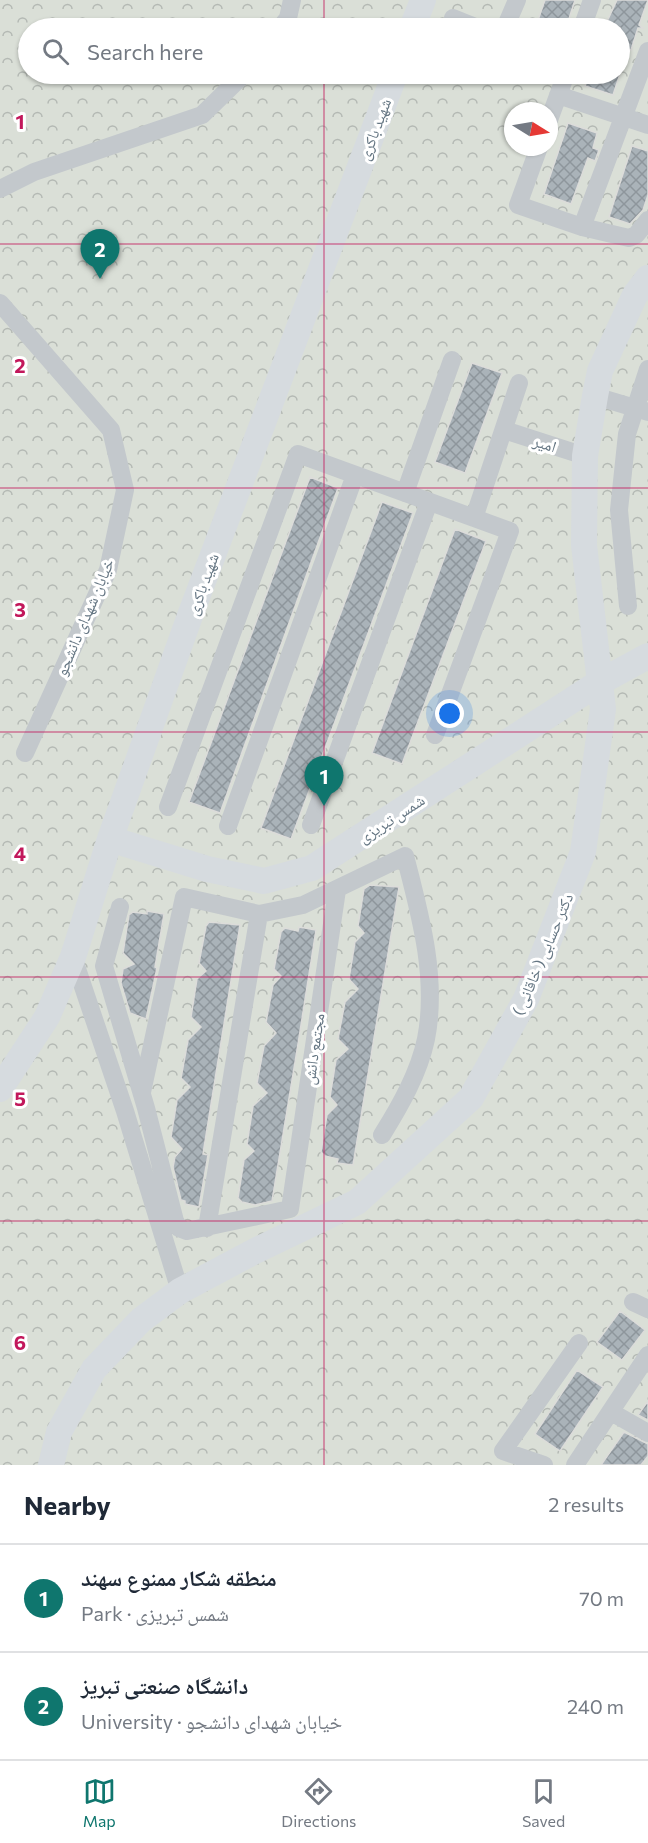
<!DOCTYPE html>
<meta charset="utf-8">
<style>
body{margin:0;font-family:Commissioner,"Noto Naskh Arabic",sans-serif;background:#f6f6f7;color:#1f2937}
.compass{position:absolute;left:504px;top:102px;width:54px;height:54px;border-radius:50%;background:#fff;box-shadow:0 2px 4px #0004;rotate:101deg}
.you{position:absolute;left:450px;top:714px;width:21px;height:21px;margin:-15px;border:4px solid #fff;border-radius:50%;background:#1a73e8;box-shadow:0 0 0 9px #1a73e833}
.badge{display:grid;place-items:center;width:39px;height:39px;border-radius:50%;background:#0f766e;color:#fff;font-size:20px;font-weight:700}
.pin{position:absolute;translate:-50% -50px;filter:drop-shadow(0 2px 3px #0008)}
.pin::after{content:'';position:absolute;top:32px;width:21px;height:18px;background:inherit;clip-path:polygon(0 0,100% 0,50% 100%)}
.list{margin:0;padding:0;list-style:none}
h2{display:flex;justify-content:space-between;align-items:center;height:78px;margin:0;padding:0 24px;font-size:26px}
h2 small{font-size:20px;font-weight:400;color:#747a83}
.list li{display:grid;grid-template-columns:39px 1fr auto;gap:18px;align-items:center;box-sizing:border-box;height:108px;padding:0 24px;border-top:2px solid #e0e1e3}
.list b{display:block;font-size:22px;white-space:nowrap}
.list p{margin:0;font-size:20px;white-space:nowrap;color:#747a83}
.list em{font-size:20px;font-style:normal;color:#747a83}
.icon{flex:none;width:33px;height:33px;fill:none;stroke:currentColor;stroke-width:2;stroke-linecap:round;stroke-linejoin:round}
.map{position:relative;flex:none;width:648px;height:1465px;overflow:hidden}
.search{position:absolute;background:#fff;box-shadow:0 2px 4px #0004;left:18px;right:18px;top:18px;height:66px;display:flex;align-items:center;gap:15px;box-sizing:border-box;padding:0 21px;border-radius:33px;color:#747a83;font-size:22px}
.sheet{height:294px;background:#fff}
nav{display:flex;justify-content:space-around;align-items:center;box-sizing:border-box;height:84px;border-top:2px solid #e0e1e3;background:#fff;font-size:16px;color:#747a83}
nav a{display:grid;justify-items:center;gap:3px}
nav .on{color:#0f766e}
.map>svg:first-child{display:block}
.park{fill:url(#park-crowns);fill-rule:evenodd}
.building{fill:url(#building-cross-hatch);stroke:#dcdcda;stroke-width:1.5}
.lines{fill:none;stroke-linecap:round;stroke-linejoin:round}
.street{stroke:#c3c8cc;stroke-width:18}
.secondary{stroke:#d6dbdf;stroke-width:26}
.grid{fill:none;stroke:#c2185b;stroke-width:1.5;stroke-opacity:0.55}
.labels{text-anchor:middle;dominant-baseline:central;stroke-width:6;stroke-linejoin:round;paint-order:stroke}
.street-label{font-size:16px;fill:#657683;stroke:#fff}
.grid-label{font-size:20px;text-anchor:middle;font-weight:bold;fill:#c2185b;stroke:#fff;stroke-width:6;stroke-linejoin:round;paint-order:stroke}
</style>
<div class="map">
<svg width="648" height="1465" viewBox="0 0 648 1465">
<defs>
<pattern id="park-crowns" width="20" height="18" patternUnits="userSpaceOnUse" patternTransform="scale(1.5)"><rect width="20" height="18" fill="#dadfd7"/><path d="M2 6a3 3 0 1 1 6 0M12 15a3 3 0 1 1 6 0" fill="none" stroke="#b4b9b4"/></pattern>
<pattern id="building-cross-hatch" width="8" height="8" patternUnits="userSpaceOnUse" patternTransform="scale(1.5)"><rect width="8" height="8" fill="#aab3b9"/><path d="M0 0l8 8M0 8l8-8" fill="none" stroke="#8e969c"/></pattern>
</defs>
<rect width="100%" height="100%" fill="#fafaf8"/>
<path class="park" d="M0 0H648V1465H0ZM28 28H620V74H28ZM513 111H549V147H513Z"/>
<path class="building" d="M545 0H575L566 28H544L536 26Z
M617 0H648L639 25 643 28H638L631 50 620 47V28H604Z
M589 74H620L613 95 585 86Z
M568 123 597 133 593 148 599 150 595 161 588 158 571 204 544 194Z
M632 146 648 151V195L643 210 630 224 609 217Z
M472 363 502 373 465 473 435 462Z
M310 477 338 488 220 813 189 802Z
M382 502 413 513 291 839 261 828Z
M455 529 486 541 402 764 372 753Z
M370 885 399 887 353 1165 337 1163 338 1159 325 1156 321 1152 327 1115 337 1105 330 1097 336 1060 348 1049 338 1039 345 1002 358 989 349 979 355 942 364 933 358 926 364 889Z
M147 911 164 914 155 967 157 968 146 1019 130 1013 121 983 123 969 134 964 123 953 129 915 133 912 147 914Z
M209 922 240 925 203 1154 208 1155 199 1207 185 1204V1201L181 1200 173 1167 175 1157 182 1149 171 1137 177 1100 190 1087 181 1078 188 1040 201 1027 191 1017 197 979 206 971 199 963 206 926Z
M299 927 316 930 298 1044 272 1201 255 1205 242 1202 238 1198 244 1160 254 1151 247 1144 253 1106 267 1093 257 1083 264 1046 276 1033 266 1022 273 985 281 976 274 969 281 932 285 928 298 931Z
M620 1311 645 1330 622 1360 597 1342Z
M577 1370 603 1387 560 1451 535 1434Z
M648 1401V1420L638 1415Z
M624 1432 648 1444V1456L641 1465H601Z"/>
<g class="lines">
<path class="street" d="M453 18 478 28
M280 28 288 18 292 0
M505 28 517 0
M582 28 592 0
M558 95 648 125
M549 120 566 74
M539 147 518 205 582 227 629 238 636 235 648 220
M0 189 34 172 202 115 244 74
M582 227 648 51
M0 303 111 430 125 490 108 570 25 753
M595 396 648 412
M504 430 585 456
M405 493 452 360
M474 518 519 383
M628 606 619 510 627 434 648 369
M168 807 298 454 510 531 435 735
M311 825 429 502
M228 826 355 475
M120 907 104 966 146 1108 175 1221 179 1228 187 1231 290 1209 337 890
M73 957 125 1111 180 1291
M142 1092 184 897 259 914 303 905 405 856C420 914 438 978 426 1039 419 1073 400 1106 382 1135
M207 1228 259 914
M633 1302 648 1309
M611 1412 648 1433
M544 1465 503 1451 579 1343
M575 1465 648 1355"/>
<path class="secondary" d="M412 28 423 0
M110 839 207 869 264 881 312 868 600 682 648 656
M0 1089 47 1017 73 957 110 839 191 613 395 74
M51 1465 59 1432 94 1369 141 1320 180 1291 255 1251 357 1202 471 1098 526 999 583 852 603 709 584 545 585 456 595 396 600 371 635 295 648 278"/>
</g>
<path class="grid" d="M324 0V28M324 74V1465M0 244H648M0 488H648M0 732H648M0 977H648M0 1221H648"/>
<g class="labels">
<g class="street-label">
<text transform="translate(374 129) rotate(-69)">شهید باکری</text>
<text transform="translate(545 443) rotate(18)">امیر</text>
<text transform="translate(202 584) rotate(-70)">شهید باکری</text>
<text transform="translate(84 617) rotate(-67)">خیابان شهدای دانشجو</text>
<text transform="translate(391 818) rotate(-33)">شمس تبریزی</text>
<text transform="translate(542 954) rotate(-67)">دکتر حسابی ( خاقانی )</text>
<text transform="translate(313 1049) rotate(-82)">مجتمع دانش</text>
</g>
</g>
<g class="grid-label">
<text x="20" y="129">1</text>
<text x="20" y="373">2</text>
<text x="20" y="617">3</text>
<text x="20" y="861">4</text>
<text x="20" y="1106">5</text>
<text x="20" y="1350">6</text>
</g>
</svg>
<svg class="compass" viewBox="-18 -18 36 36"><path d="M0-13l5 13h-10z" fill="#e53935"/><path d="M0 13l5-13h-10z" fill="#747a83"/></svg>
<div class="you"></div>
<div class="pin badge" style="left:324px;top:806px">1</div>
<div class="pin badge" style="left:100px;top:279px">2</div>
<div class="search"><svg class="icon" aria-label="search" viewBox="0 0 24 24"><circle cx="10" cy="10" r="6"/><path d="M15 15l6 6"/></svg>Search here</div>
</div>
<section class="sheet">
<h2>Nearby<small>2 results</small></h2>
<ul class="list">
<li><span class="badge">1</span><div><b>منطقه شکار ممنوع سهند</b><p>Park · شمس تبریزی</p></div><em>70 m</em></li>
<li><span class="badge">2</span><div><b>دانشگاه صنعتی تبریز</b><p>University · خیابان شهدای دانشجو</p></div><em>240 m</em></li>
</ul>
</section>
<nav>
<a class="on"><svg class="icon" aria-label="map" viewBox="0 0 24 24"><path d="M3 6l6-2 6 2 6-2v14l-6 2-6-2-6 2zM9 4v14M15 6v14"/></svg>Map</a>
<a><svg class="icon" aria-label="directions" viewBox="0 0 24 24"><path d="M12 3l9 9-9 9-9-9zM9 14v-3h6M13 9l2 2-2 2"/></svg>Directions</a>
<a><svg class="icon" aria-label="saved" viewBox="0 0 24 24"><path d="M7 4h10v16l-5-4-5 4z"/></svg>Saved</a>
</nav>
